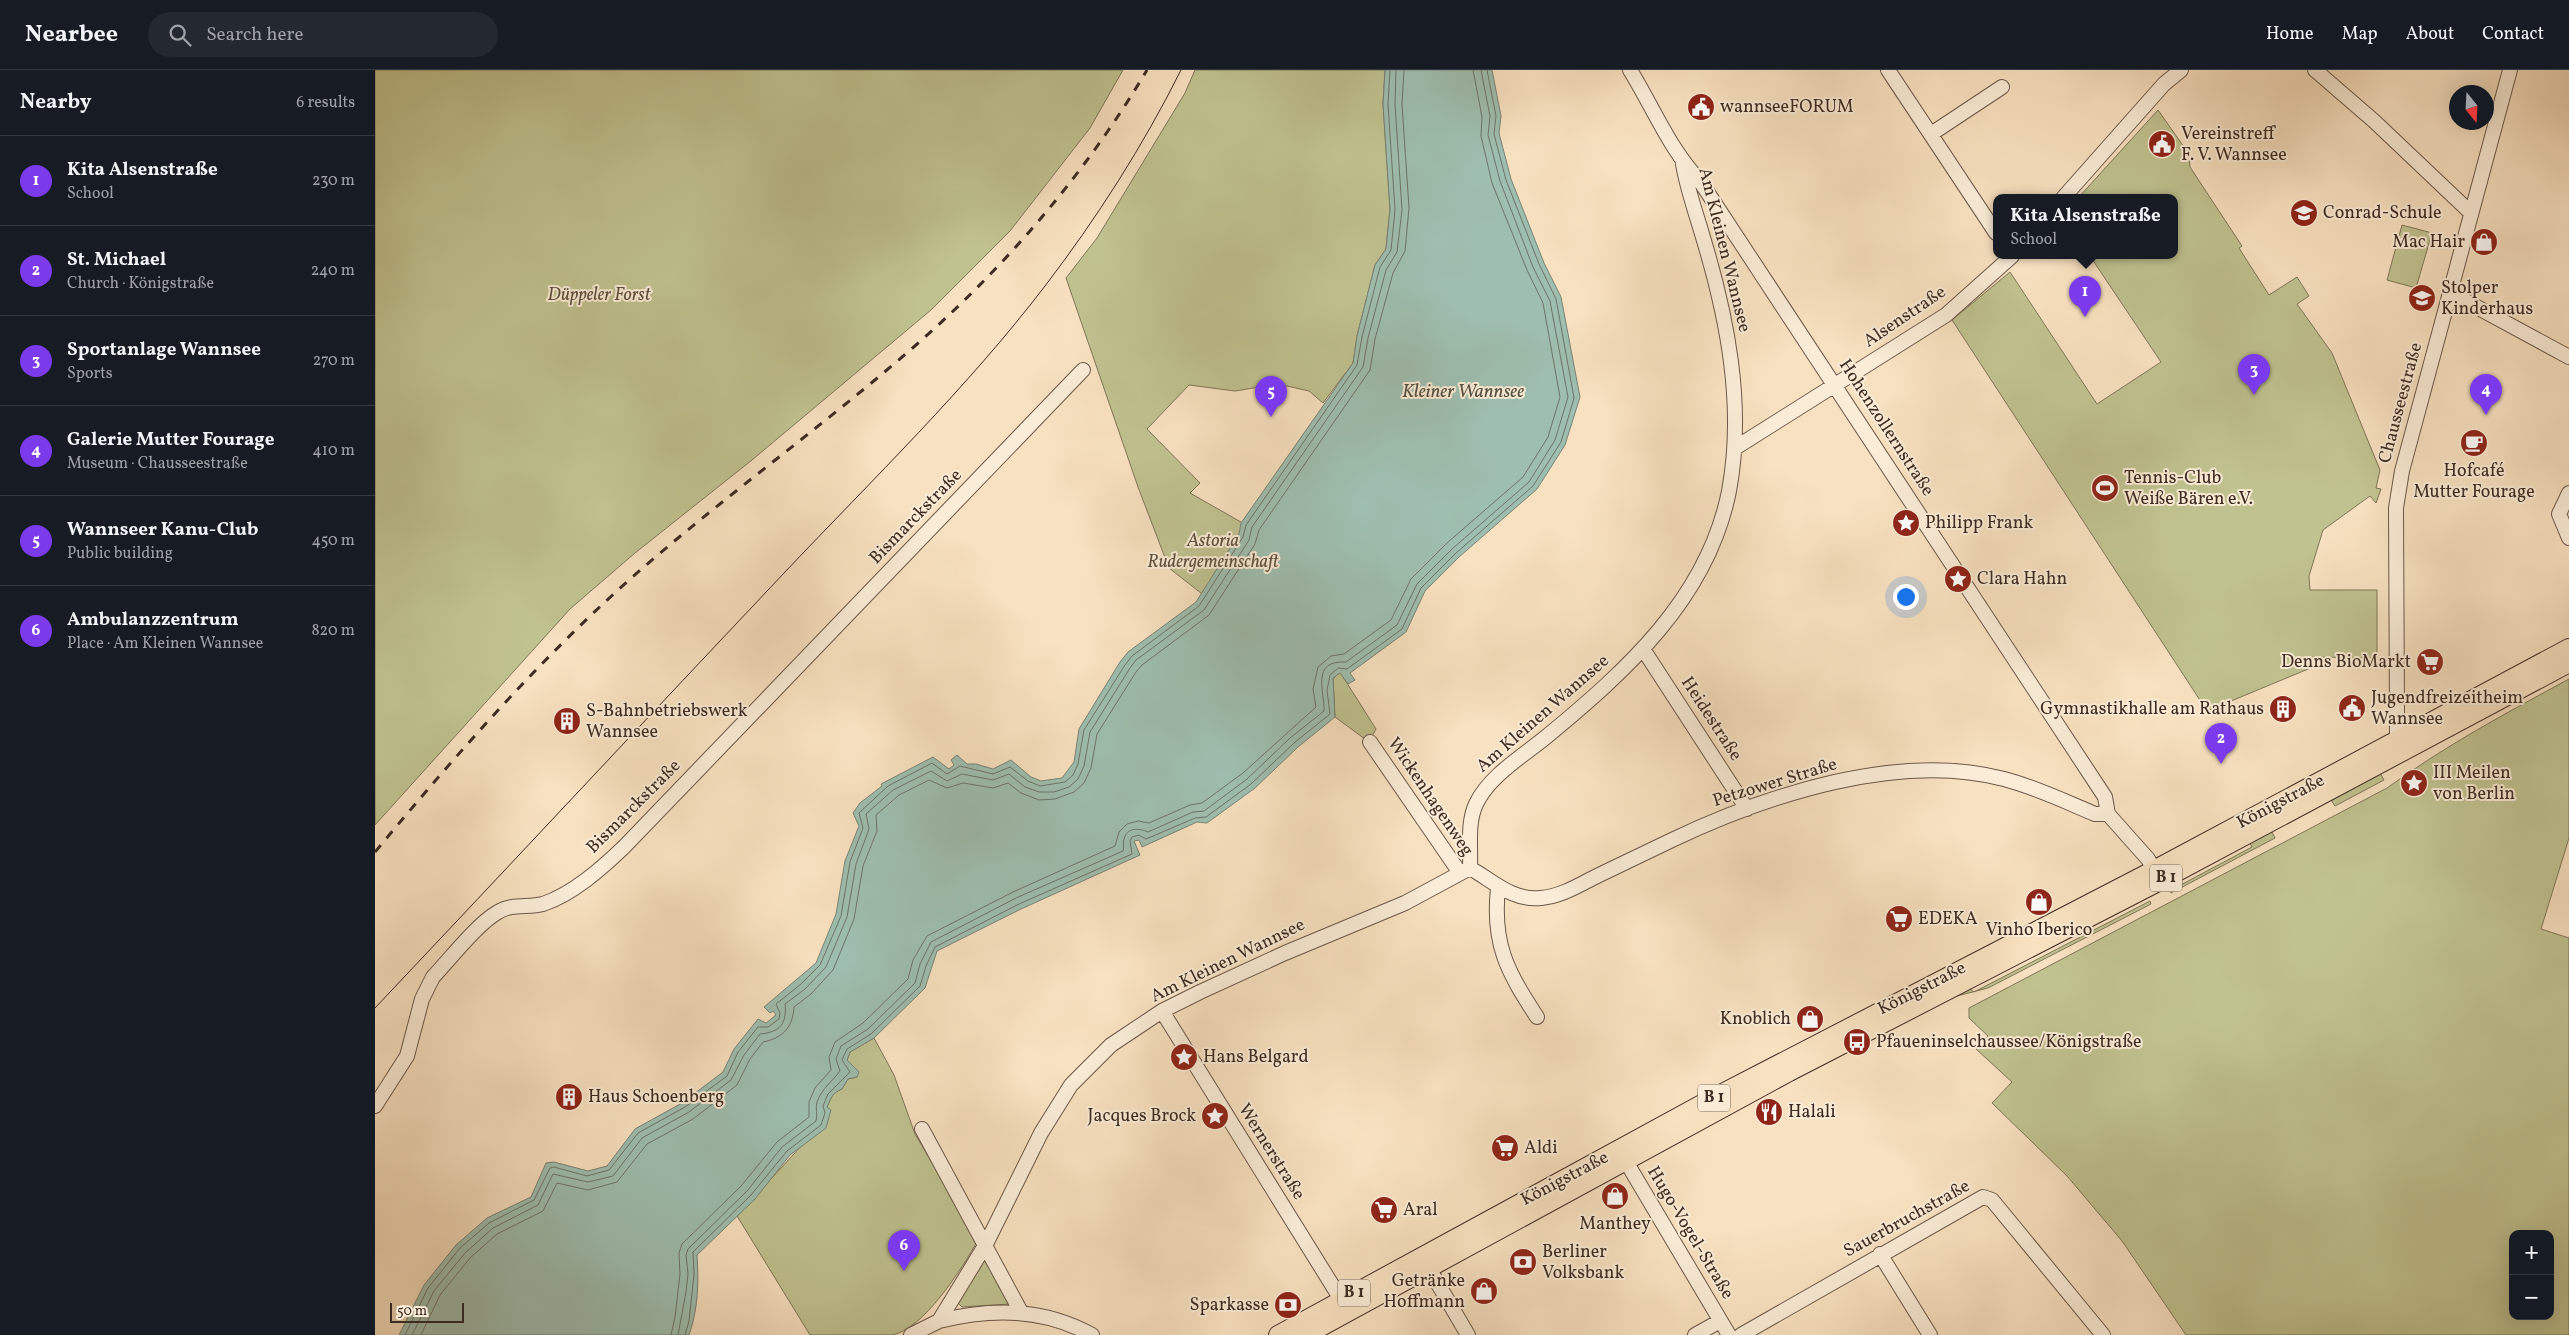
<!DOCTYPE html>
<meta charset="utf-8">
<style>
body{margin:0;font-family:Vollkorn,serif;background:#242831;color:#f1f3f6}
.controls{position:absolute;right:15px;bottom:15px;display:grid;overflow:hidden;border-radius:10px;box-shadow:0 5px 20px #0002}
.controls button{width:45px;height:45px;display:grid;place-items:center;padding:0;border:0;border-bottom:1px solid #363941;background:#171b24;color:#f1f3f6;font:25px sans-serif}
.compass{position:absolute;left:2074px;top:15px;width:45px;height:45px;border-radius:50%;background:#171b24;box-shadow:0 5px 20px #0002;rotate:162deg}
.scale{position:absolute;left:15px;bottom:12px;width:74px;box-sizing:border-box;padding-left:5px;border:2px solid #3e2b22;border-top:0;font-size:14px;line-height:18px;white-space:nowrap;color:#3e2b22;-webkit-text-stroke:4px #faecd6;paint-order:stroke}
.you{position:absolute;left:1530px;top:526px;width:18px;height:18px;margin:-12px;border:4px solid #fff;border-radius:50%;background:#1a73e8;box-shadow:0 0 0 8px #1a73e833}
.badge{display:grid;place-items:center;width:32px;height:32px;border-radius:50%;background:#7c3aed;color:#fff;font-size:16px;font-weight:700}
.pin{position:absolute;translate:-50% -41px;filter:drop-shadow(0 1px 2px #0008)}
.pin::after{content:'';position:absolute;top:26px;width:18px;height:15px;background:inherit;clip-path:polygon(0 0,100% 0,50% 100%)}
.popup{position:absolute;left:1618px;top:124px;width:185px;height:65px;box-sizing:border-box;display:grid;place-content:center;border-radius:10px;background:#171b24;filter:drop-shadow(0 1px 4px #0005);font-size:16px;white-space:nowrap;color:#9ea1a6}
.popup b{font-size:19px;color:#f1f3f6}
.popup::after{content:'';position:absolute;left:50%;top:100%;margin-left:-10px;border:10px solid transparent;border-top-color:#171b24}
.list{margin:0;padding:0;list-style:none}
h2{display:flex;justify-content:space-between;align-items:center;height:65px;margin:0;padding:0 20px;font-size:21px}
h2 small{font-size:16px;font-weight:400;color:#9ea1a6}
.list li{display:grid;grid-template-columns:32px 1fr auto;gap:15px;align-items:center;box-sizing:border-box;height:90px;padding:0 20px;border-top:1px solid #363941}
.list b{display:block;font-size:19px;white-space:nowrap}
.list p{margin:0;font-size:16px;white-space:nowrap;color:#9ea1a6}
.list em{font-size:16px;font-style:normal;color:#9ea1a6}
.icon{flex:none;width:28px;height:28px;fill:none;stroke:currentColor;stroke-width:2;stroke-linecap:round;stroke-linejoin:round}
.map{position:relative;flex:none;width:2194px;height:1265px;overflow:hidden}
header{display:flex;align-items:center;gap:30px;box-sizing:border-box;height:70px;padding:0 25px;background:#171b24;border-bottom:1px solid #363941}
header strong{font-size:24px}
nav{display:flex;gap:28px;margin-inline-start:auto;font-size:18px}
.search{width:350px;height:45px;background:#242831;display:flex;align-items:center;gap:12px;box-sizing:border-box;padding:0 18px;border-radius:28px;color:#9ea1a6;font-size:19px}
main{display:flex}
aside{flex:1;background:#171b24}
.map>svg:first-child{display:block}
.green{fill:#c0c290;stroke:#7f7659;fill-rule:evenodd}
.water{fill:#9ebeaf;stroke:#788377}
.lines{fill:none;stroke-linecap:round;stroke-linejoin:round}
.shore{stroke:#6e7468;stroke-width:1}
.minor-casing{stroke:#6c584a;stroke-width:16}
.major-casing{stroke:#3e2b22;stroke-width:20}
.minor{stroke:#faecd6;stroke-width:14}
.major{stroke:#f8e1c0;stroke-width:18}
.tram{stroke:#3e2b22;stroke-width:1}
.rail{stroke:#3e2b22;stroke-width:3;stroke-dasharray:9 9;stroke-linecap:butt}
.labels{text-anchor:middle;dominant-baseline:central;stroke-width:4;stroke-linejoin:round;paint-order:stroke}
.shield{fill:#faecd6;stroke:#766558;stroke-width:1}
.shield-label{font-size:16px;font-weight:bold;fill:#3e2b22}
.poi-label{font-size:18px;fill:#3e2b22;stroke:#faecd6;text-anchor:start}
.street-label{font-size:18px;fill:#3e2b22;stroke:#faecd6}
.park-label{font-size:18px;font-style:italic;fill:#5e513e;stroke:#faecd6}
.water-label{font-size:19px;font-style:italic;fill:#565045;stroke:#faecd6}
</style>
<header>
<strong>Nearbee</strong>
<div class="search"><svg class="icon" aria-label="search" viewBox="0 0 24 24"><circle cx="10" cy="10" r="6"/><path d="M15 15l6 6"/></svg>Search here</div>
<nav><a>Home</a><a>Map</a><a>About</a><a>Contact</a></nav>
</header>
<main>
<aside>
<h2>Nearby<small>6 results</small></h2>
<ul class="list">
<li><span class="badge">1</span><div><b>Kita Alsenstraße</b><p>School</p></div><em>230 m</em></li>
<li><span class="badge">2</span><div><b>St. Michael</b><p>Church · Königstraße</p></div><em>240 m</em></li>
<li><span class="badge">3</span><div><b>Sportanlage Wannsee</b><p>Sports</p></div><em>270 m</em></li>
<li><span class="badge">4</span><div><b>Galerie Mutter Fourage</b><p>Museum · Chausseestraße</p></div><em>410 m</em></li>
<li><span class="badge">5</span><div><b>Wannseer Kanu-Club</b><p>Public building</p></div><em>450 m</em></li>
<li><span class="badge">6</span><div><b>Ambulanzzentrum</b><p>Place · Am Kleinen Wannsee</p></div><em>820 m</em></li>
</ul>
</aside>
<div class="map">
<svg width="2194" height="1265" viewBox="0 0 2194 1265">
<rect width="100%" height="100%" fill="#f8e1c0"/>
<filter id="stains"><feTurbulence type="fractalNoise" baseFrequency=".004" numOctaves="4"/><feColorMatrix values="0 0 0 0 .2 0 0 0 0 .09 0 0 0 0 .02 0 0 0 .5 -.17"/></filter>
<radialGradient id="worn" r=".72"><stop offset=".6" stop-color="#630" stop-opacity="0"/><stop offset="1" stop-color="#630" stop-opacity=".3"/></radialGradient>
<path class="green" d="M0 0H748L715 58 635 161 556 240 377 390 260 483 195 539 0 755Z
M820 0H1010L1008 34 1015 139 1011 179 1000 195 982 266 978 293 948 333 934 321 903 314 860 321 814 315 772 359 825 413 815 423 901 472 845 538 794 498 763 417 691 208 722 168 810 23Z
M1783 40 1814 84 1815 97 1867 176 1864 178 1894 225 1922 207 1934 226 1922 234 1957 283 2005 400 2001 418 2006 419 2001 433 1995 426 1948 460 1934 506 1935 520H2002V588L1937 587 1938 597 1832 641 1577 250 1635 202 1722 334 1786 292 1715 186H1799V128H1703Z
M2027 155 2057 163 2041 218 2012 210Z
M965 602 1001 659 994 672 960 647 958 609Z
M2194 609V768L2166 859 2194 868V1265H1811L1747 1171 1692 1106 1617 1033 1637 1012 1601 979 1613 966 1594 948V938L2012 718C2070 676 2131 643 2194 609ZM2138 1164H2175V1246H2138Z
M2005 703 2009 710 1960 736 1956 730Z
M1897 762 1900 768 1796 823 1791 815 1794 813 1800 818 1877 777 1873 770Z
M1775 831 1776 834 1613 918 1578 927 1592 916 1599 922Z
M499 968 519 1005 540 1064 603 1170C588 1197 548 1261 516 1265 490 1265 461 1265 435 1265L362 1146 428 1074 452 1037 459 1022 467 1019 473 1009 482 1007 472 990 475 982Z
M610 1187 635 1234 587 1237 583 1233Z"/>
<path class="water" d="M1010 0H1117L1126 46 1124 63 1136 109 1169 193 1186 227 1205 327 1190 375 1162 419 1084 487 1050 521 1031 562 975 603 980 610 973 614 965 603 958 608 960 647 923 677 880 718 832 753 822 752 767 777 764 770 759 771 765 785 646 839 562 881 550 918 499 968 475 982 472 990 484 1002 482 1007 473 1009 467 1019C457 1023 456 1028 452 1037L456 1040 451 1058 415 1085 380 1129 322 1185C324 1212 323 1240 314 1265H24L49 1215 81 1175 112 1148 156 1127 171 1093 179 1092 213 1101 232 1096 260 1059 307 1033 348 1002 359 979 383 949 391 953 401 945 398 941 395 943 389 937 441 893 461 844 470 791 484 756 478 743 485 733 507 716 506 714 558 687 574 699 579 695 576 690 582 685 592 694H601L618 699 636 690 656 707 666 711 687 708 699 692 704 659 745 592 753 582 821 532 864 464 866 453 978 293 982 266 1000 195 1011 179 1015 139 1008 34Z"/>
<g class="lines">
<path class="shore" d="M30 1265 53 1218 85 1178 114 1153 159 1130 175 1098 179 1097 212 1106 234 1100 263 1063 310 1037 352 1006 363 982 383 957H393L404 949 405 943 401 934 426 914 445 895 466 846 475 792 488 758 484 743 513 716 557 693 572 704 585 696 618 704 635 697 653 711 665 716 690 712 698 705 703 694 709 660 750 595 757 586 824 536 868 467 871 455 982 295 987 267 1005 197 1016 180 1020 140 1013 34 1015 0
M37 1265 59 1221 90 1183 118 1158 163 1135 178 1104 213 1112 238 1106 267 1068 314 1042 356 1010 369 985 385 964C405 962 412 954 410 934L430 919 451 897 472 847 481 794 494 759 491 744 518 720 556 701 572 711 587 704 618 710 634 704 650 717 664 722H679L694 717 703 709 709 696 715 662 755 598 761 590 829 540 874 470 877 457 988 297 993 268 1011 200 1022 182 1027 140 1020 34 1021 0
M46 1265 65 1225 95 1188 122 1164 168 1141 182 1113 213 1120 242 1112 272 1074 318 1049 362 1015 375 989 388 972C408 968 418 957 419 937L436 924 458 900 479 849 488 796 502 761 501 745 524 725 554 710 572 718 588 713 618 718 633 713 646 723 664 730 680 729 699 722 709 713 716 698 722 664 761 602 767 595 834 545 880 474 884 460 995 300 1000 269 1018 203 1030 181 1034 138 1027 34 1029 0
M296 1265 300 1247 305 1204 304 1183 307 1174 366 1116 402 1072 434 1047V1032L440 1018 456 1000 454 987 460 972 488 953 533 909 538 890 552 866 638 822 740 776 744 762 752 754 763 751 774 753 815 735 827 733 868 703 941 637 938 619 943 597 956 586 969 584 1016 550 1036 509 1072 473 1148 407 1173 367 1185 327 1168 233 1152 200 1117 113 1106 66 1107 47 1098 0
M303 1265 311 1222 313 1204 311 1185 313 1179 372 1121 407 1077 441 1051C443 1044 440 1039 442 1032 447 1018 457 1012 465 1001L461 989 466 976 493 959 540 913 545 894 556 872 641 828 748 781C749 777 748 773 749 769 752 757 764 758 773 762L818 742 829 741 872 709 915 668 949 641C950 622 935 590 971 592L1022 555 1042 514 1077 479 1154 412 1180 370 1193 327 1175 231 1158 197 1125 111 1113 65 1115 46 1106 0
M310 1265 314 1251 319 1204 318 1182 376 1125 412 1081 446 1055 450 1043 448 1036 453 1024 475 1002 467 990 472 979 496 964 545 916 551 896 560 877 644 834 757 784 755 771 757 767 764 765 771 769 820 748 831 747 876 714 919 673 955 644 952 620 955 605 963 598 972 599 1027 559 1046 518 1081 483 1158 416 1186 372 1199 328 1181 229 1164 194 1131 110 1119 64 1121 46 1112 0"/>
<g class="minor-casing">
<path id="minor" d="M1255 0C1278 37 1295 80 1325 111L1730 727 1733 744 1773 789 1784 808
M1513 0 1621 163
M1940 0 1999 51 2096 143
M1556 64 1627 17
M1688 128 1789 14 1806 0
M2074 222 2194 287
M1360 378 1571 245 1637 186
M2194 423 2184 444 2194 468
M1268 579 1372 739
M995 672 1085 803
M2025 676 2022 670V650L2021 438 2027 401 2135 0
M1095 798C1118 811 1137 831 1166 828 1187 826 1204 815 1222 806 1247 794 1272 782 1297 770 1392 725 1524 681 1629 709 1660 717 1691 732 1720 744H1733
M1123 818C1117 874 1132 901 1162 947
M787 941 972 1239
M0 1036 32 986 47 929 58 907C76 888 102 854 123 842 137 833 153 838 168 834 198 824 227 798 249 777L708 300
M547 1059 646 1242
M1246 1083 1354 1265
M1505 1184 1555 1265
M1049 1190 1093 1265
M564 1251C617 1238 668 1238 717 1265
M536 1265 564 1251 611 1174 666 1063 696 1015 736 975 787 941 825 922 910 883 1030 833 1095 798C1096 777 1092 753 1101 734 1114 706 1148 686 1171 667 1251 601 1333 528 1354 421 1370 335 1352 246 1327 164 1320 140 1312 118 1308 94
M1320 1265 1345 1251
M1366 1265 1608 1127 1617 1130 1728 1265"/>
</g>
<g class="major-casing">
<path id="major" d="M903 1265 1338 1028 1779 800 2194 578
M931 1265 1414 1002 1785 811 2194 593"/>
</g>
<use href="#minor" class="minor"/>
<use href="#major" class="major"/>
<path class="tram" d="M0 938C137 793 273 647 410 502 498 409 592 318 670 216 722 148 768 76 806 0"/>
<path class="rail" d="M0 782C84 681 171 582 270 496 358 420 453 352 541 275 631 196 711 103 772 0"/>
</g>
<defs>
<g id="civic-disc" transform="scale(1.4375)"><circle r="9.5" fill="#8f2418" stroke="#faecd6"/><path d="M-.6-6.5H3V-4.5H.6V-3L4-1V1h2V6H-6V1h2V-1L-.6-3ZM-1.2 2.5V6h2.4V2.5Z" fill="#fff"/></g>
<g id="school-disc" transform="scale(1.4375)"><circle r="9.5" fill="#8f2418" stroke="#faecd6"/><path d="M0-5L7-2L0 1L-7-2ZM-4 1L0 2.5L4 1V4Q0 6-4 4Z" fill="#fff"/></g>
<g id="shop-disc" transform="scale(1.4375)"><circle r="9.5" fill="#8f2418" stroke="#faecd6"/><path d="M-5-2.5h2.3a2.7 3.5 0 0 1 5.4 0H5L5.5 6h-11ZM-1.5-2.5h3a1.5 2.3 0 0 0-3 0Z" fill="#fff"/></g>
<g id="cafe-disc" transform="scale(1.4375)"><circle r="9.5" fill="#8f2418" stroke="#faecd6"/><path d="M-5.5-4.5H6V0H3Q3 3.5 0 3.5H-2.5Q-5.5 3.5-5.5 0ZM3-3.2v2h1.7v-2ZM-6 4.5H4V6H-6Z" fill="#fff"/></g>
<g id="stadium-disc" transform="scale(1.4375)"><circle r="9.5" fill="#8f2418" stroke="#faecd6"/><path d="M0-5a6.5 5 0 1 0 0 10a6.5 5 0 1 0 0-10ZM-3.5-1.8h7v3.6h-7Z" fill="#fff"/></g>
<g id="sight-disc" transform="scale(1.4375)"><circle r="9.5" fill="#8f2418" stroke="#faecd6"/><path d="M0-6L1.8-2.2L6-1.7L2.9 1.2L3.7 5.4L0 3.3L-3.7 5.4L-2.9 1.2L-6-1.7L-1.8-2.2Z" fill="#fff"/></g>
<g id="supermarket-disc" transform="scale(1.4375)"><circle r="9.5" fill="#8f2418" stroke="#faecd6"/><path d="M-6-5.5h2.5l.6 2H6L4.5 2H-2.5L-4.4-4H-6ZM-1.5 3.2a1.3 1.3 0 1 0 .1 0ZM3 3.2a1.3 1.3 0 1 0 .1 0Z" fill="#fff"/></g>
<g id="building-disc" transform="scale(1.4375)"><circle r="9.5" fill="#8f2418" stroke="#faecd6"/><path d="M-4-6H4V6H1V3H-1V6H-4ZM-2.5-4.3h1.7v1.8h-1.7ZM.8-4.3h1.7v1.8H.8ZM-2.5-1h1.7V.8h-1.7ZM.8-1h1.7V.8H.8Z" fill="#fff"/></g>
<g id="bus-disc" transform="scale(1.4375)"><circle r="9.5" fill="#8f2418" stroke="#faecd6"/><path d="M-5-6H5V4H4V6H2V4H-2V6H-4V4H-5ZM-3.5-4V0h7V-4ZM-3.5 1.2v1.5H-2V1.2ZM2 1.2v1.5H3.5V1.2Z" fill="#fff"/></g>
<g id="restaurant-disc" transform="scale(1.4375)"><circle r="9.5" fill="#8f2418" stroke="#faecd6"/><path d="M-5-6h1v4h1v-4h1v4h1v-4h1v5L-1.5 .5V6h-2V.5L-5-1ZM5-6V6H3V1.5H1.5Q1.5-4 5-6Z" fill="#fff"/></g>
<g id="bank-disc" transform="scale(1.4375)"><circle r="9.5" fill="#8f2418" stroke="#faecd6"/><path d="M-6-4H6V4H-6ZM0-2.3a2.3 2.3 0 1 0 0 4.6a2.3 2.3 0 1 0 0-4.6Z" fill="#fff"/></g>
</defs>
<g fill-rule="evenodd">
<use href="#civic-disc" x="1326" y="37"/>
<use href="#civic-disc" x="1787" y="74"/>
<use href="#school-disc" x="1929" y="143"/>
<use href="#shop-disc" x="2109" y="172"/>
<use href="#school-disc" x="2047" y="228"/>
<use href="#cafe-disc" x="2099" y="373"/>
<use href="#stadium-disc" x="1730" y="418"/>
<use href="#sight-disc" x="1531" y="453"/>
<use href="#sight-disc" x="1583" y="509"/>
<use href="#supermarket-disc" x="2055" y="592"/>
<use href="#civic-disc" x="1977" y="638"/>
<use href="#building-disc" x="1908" y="639"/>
<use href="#building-disc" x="192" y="651"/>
<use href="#sight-disc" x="2039" y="713"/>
<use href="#shop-disc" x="1664" y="832"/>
<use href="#supermarket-disc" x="1524" y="849"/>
<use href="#shop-disc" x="1435" y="949"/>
<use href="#bus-disc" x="1482" y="972"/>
<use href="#sight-disc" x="809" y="987"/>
<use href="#building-disc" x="194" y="1027"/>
<use href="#restaurant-disc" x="1394" y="1042"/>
<use href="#sight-disc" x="840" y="1046"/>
<use href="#supermarket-disc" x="1130" y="1078"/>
<use href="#shop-disc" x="1240" y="1126"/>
<use href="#supermarket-disc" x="1009" y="1140"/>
<use href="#bank-disc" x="1148" y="1192"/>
<use href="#shop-disc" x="1109" y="1221"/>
<use href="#bank-disc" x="913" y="1235"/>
</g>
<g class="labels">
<g class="shield">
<rect x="1775" y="794.5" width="32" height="27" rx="4"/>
<rect x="1323" y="1014.5" width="32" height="27" rx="4"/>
<rect x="963" y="1209.5" width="32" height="27" rx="4"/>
</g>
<g class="shield-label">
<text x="1791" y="808">B 1</text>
<text x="1339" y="1028">B 1</text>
<text x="979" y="1223">B 1</text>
</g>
<g class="poi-label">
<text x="1345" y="37">wannseeFORUM</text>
<text x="1806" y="64">Vereinstreff<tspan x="1806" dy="21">F. V. Wannsee</tspan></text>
<text x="1948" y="143">Conrad-Schule</text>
<text x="2090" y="172" text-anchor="end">Mac Hair</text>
<text x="2066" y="218">Stolper<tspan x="2066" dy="21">Kinderhaus</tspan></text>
<text x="2099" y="401" text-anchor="middle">Hofcafé<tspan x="2099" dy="21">Mutter Fourage</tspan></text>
<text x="1749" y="408">Tennis-Club<tspan x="1749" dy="21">Weiße Bären e.V.</tspan></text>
<text x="1550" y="453">Philipp Frank</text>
<text x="1602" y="509">Clara Hahn</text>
<text x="2036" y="592" text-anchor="end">Denns BioMarkt</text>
<text x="1996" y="628">Jugendfreizeitheim<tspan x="1996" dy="21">Wannsee</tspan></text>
<text x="1889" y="639" text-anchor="end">Gymnastikhalle am Rathaus</text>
<text x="211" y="641">S-Bahnbetriebswerk<tspan x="211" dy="21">Wannsee</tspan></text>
<text x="2058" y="703">III Meilen<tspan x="2058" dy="21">von Berlin</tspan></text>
<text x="1543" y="849">EDEKA</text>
<text x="1664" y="860" text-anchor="middle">Vinho Iberico</text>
<text x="1416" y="949" text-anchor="end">Knoblich</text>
<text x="1501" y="972">Pfaueninselchaussee/Königstraße</text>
<text x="828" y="987">Hans Belgard</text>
<text x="213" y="1027">Haus Schoenberg</text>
<text x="1413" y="1042">Halali</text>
<text x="821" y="1046" text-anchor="end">Jacques Brock</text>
<text x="1149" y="1078">Aldi</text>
<text x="1028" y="1140">Aral</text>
<text x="1240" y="1154" text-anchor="middle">Manthey</text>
<text x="1167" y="1182">Berliner<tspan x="1167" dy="21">Volksbank</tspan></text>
<text x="1090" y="1211" text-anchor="end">Getränke<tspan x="1090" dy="21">Hoffmann</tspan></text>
<text x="894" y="1235" text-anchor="end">Sparkasse</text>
</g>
<g class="street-label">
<text transform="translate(1349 180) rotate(76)">Am Kleinen Wannsee</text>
<text transform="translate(1530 247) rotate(-34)">Alsenstraße</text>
<text transform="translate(2026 333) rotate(-75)">Chausseestraße</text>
<text transform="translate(1511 358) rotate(57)">Hohenzollernstraße</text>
<text transform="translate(541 447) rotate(-46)">Bismarckstraße</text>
<text transform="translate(1168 644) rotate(-41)">Am Kleinen Wannsee</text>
<text transform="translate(1336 649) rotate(57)">Heidestraße</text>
<text transform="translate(1400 713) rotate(-17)">Petzower Straße</text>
<text transform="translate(1055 727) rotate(56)">Wickenhagenweg</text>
<text transform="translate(1906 732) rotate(-28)">Königstraße</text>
<text transform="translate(259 737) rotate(-45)">Bismarckstraße</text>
<text transform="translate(853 891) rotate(-26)">Am Kleinen Wannsee</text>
<text transform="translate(1547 919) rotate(-27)">Königstraße</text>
<text transform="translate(896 1082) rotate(58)">Wernerstraße</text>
<text transform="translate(1190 1109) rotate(-28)">Königstraße</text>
<text transform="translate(1532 1149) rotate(-29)">Sauerbruchstraße</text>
<text transform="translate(1315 1163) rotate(59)">Hugo-Vogel-Straße</text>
</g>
<g class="park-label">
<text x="224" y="225">Düppeler Forst</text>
<text x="838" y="471">Astoria<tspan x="838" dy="21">Rudergemeinschaft</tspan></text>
</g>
<g class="water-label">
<text x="1088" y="322">Kleiner Wannsee</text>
</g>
</g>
<rect width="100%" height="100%" filter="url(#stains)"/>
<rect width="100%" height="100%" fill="url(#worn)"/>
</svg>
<div class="controls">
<button>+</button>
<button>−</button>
</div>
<svg class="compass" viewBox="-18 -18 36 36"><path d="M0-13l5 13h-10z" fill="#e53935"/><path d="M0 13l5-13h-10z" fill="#9ea1a6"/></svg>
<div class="scale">50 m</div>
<div class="you"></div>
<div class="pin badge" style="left:1710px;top:247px">1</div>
<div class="popup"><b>Kita Alsenstraße</b>School</div>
<div class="pin badge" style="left:1846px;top:694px">2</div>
<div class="pin badge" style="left:1879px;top:325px">3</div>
<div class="pin badge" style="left:2111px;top:345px">4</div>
<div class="pin badge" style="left:896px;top:347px">5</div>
<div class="pin badge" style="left:529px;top:1201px">6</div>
</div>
</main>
